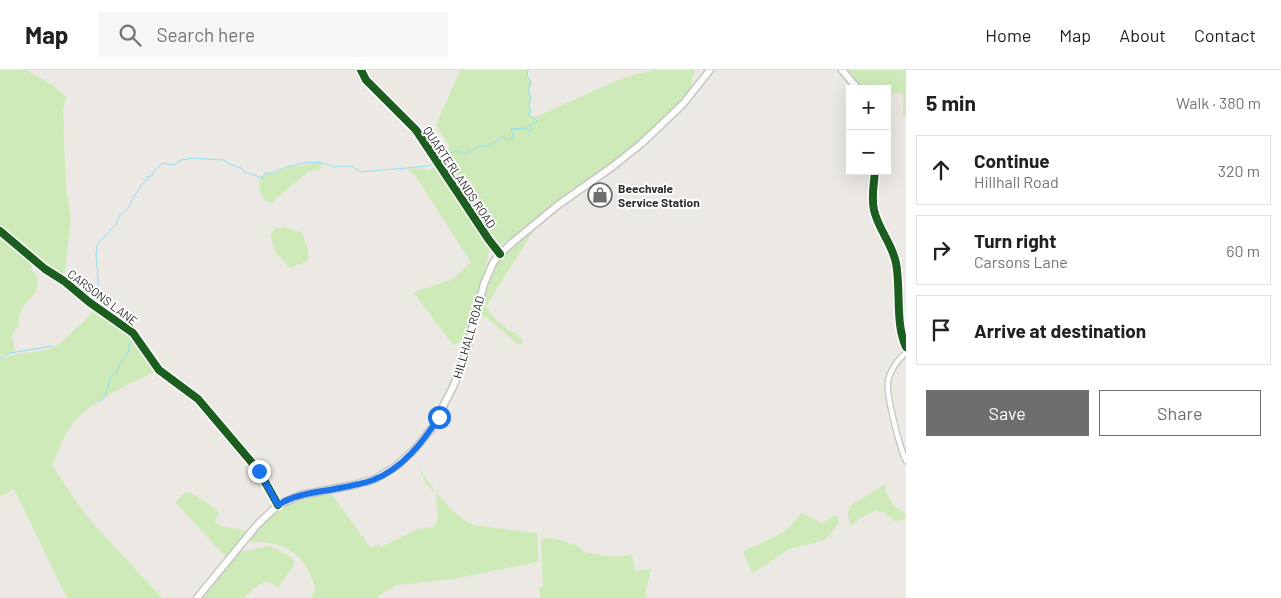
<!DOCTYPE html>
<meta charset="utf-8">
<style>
body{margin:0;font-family:Barlow,sans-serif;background:#f6f6f6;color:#202124}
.controls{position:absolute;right:15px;top:15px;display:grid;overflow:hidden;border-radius:0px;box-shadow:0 5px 20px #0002}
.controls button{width:45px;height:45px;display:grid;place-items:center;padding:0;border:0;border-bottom:1px solid #e0e0e0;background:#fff;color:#202124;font:25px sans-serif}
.stop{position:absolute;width:15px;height:15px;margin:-11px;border:4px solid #1a73e8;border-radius:50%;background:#fff}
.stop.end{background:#1a73e8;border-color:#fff;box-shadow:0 1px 5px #0008}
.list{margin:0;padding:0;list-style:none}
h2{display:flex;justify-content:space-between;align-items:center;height:65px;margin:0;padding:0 20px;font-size:21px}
h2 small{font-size:16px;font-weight:400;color:#757577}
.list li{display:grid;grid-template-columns:32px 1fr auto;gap:15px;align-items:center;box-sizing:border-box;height:70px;margin:0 10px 10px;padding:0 10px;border:1px solid #e0e0e0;border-radius:0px}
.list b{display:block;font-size:19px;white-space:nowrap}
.list p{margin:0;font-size:16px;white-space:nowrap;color:#757577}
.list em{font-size:16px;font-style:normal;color:#757577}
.actions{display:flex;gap:10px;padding:15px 20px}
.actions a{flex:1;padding:11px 0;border:1px solid #706e6d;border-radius:0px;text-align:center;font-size:18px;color:#706e6d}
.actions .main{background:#706e6d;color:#fff}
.icon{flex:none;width:28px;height:28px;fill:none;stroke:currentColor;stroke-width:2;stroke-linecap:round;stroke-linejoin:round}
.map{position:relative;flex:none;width:906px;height:528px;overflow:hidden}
header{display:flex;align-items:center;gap:30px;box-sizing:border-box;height:70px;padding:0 25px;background:#fff;border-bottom:1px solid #e0e0e0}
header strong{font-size:24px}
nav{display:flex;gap:28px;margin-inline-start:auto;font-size:18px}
.search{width:350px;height:45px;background:#f6f6f6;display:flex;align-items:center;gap:12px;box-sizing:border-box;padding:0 18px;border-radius:0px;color:#757577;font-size:19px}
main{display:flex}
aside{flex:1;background:#fff}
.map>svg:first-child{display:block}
.green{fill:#cfeab9}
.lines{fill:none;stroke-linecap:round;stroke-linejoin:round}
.stream{stroke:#90def4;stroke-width:1}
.street-casing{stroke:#c5c4c4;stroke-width:7}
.secondary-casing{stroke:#c5c4c4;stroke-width:9}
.street{stroke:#fcfcfb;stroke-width:4.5}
.secondary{stroke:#fcfcfb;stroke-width:6}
.cycleway-casing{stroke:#fff;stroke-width:11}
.cycleway{stroke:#1b5e20;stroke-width:8}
.route{stroke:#1a73e8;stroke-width:6}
.labels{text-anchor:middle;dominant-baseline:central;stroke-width:4;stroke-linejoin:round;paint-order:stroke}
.street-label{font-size:12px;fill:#2d2d2d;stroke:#fff}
.poi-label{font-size:12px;font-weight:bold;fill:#2d2d2d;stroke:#fff;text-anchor:start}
</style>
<header>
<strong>Map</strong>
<div class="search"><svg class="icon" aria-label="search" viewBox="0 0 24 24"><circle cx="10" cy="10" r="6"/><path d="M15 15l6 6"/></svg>Search here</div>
<nav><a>Home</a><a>Map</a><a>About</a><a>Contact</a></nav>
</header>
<main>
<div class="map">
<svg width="906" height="528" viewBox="0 0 906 528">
<rect width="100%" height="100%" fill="#ece8e3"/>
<path class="green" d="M0 0H26L52 15 66 27 63 40 66 119 71 149 64 208 0 159Z
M460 0H528L527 5 531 13 528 21 531 27 529 34 531 42 528 44 533 48 625 7 654 0H695L691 15 693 19C682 30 672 42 661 52 612 97 554 132 503 174L495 173 439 86 450 77 436 55Z
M848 0H906V46H903V22L887 24V19H863Z
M320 91 322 98 308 102 271 133 264 130C260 122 258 117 260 108L266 103 271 104 292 96H304Z
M438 95 489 174V182L467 267 454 276 413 222 451 210 471 192 414 104 406 99 414 98 429 100Z
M285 157 302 163 308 179V191L290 198 275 182 270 164 275 159Z
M534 160 486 236C493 250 508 260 522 268L523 274H518L486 247 478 246C482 233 485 219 490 207 499 187 517 174 534 160Z
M0 163 32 191 31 200 38 207 36 222C26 233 17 239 19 256L14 261 12 267 15 281 0 287Z
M94 237 132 264 156 301C128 315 86 332 69 359 62 370 58 383 52 395L75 430 90 450 162 528H67L14 419 0 427V290C17 280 37 285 55 277L88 248Z
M419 399C435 419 450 444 473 455L537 463 538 492 453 509 396 515 378 526 379 528H311C312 526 314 523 315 521 316 514 305 493 300 488 290 478 267 469 253 473L249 470 274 441 291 431 331 424 371 478 379 474 381 477 418 459 433 457 438 450 436 423 426 414Z
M887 413 885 421 895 437 906 444 904 450 895 451 884 443 875 440 859 449 850 457 848 444 850 436Z
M187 422C199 427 209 433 219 443L215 452 221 456 248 461 226 487 175 432 182 425Z
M801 443 822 453 835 445 837 446 839 453 825 470 789 479 752 504 743 481C766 470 787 465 801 443Z
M542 468C555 467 571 473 582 478V481C598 485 617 490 632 484L635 501 651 499 645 525 647 528H540L539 517H543L541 472Z
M271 476 291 487 294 492V495L278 518C275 516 271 512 267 512 260 511 249 523 244 528H202L240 482C252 481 259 477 271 476Z"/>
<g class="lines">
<path class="stream" d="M440 90 446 84 457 81 464 84 470 80H474L477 77 489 76 503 66 507 70 511 69 513 65 511 59 525 58 530 61 532 59 530 56 537 51 528 44 531 42 529 34 531 27 528 21 531 13 527 5 528 0
M0 289 10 283 53 276
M99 332 105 327 111 306 115 304 121 292 129 281 128 278 132 269 124 261 118 259 90 236 99 221 96 185 97 175 116 154 120 145 129 137 133 128 142 114 147 110V107L152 106 154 101 163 93 174 95 181 90 192 88 223 90 230 94 241 98 244 102 252 104 261 108 266 103C272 104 278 100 284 98 300 93 319 89 334 97 345 95 352 95 361 102L428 96 435 93"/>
<g class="street-casing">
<path id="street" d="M361 0 366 10 416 60 489 170 500 184
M0 161 45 199 64 211 89 232 133 263 159 300 198 329 259 401 278 435
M906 283C898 289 889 302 888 312 886 326 900 378 906 391"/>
</g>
<g class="secondary-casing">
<path id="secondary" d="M842 0 858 19
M875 101C874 114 871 128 874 140 878 159 892 173 896 193 901 219 895 254 906 277
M197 528 257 455 278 435 301 425 354 415 375 409 395 397 414 380 432 358 453 317 464 290 484 214 493 193 500 184 513 172 558 135 612 97 642 73 683 34 710 0"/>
</g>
<use href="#street" class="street"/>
<use href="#secondary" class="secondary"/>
<g class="cycleway-casing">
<path id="cycleway" d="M361 0 366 10 416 60 489 170 500 184
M875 101C874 114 871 128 874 140 878 159 892 173 896 193 901 219 895 254 906 277
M0 161 45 199 64 211 89 232 133 263 159 300 198 329 259 401 278 435"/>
</g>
<use href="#cycleway" class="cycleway"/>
</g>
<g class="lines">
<path class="route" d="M259 401 278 435C294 425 311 423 329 420 344 417 359 415 373 410 402 399 423 372 439 347"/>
</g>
<defs>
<g id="shop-ring" transform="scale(1.25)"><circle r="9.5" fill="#fff" stroke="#706e6d" stroke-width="1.5"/><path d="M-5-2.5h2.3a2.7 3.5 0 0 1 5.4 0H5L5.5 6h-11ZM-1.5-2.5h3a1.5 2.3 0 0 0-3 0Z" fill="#706e6d"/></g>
</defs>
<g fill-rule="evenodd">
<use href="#shop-ring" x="600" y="125"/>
</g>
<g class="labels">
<g class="street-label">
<text transform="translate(460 107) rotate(56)">QUARTERLANDS ROAD</text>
<text transform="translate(103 227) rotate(37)">CARSONS LANE</text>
<text transform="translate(468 267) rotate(-74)">HILLHALL ROAD</text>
</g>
<g class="poi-label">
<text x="618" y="118">Beechvale<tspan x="618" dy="14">Service Station</tspan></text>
</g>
</g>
</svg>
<div class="controls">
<button>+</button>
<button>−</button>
</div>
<div class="stop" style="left:439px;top:347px"></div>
<div class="stop end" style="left:259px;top:401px"></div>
</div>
<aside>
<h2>5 min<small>Walk · 380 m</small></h2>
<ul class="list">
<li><svg class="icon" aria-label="ahead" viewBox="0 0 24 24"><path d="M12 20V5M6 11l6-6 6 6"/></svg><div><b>Continue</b><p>Hillhall Road</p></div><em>320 m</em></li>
<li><svg class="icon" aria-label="right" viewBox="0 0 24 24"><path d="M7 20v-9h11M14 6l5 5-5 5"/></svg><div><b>Turn right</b><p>Carsons Lane</p></div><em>60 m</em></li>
<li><svg class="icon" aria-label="arrive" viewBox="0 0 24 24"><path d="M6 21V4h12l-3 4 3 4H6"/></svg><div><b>Arrive at destination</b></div></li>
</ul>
<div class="actions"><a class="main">Save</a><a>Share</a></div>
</aside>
</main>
